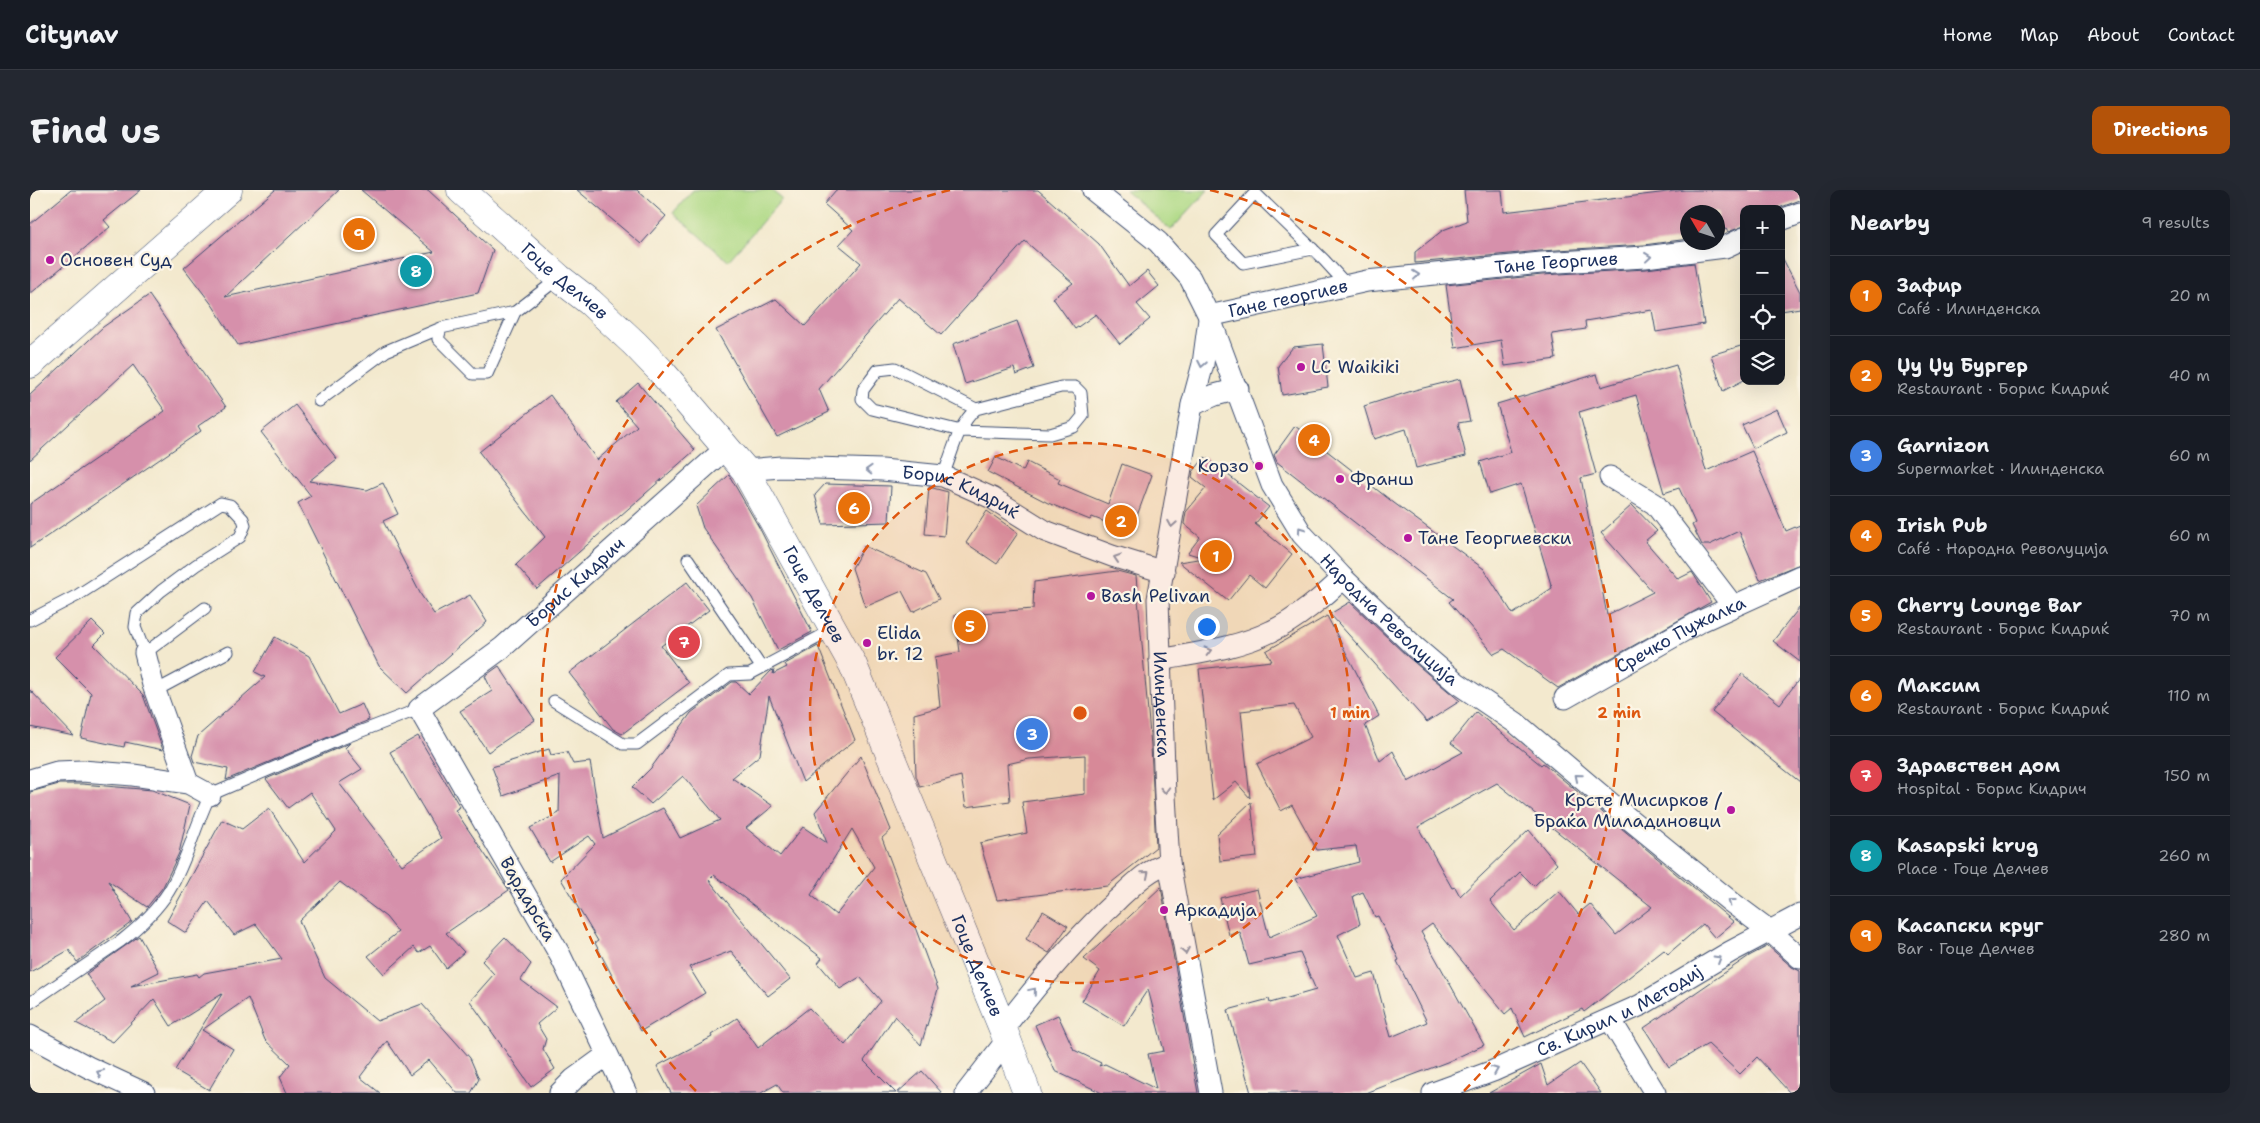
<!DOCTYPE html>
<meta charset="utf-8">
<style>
body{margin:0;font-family:"Shantell Sans",sans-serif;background:#242831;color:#f1f3f6}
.controls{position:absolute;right:15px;top:15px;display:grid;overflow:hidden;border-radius:10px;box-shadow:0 5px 20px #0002}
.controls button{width:45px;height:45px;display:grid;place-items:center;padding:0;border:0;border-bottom:1px solid #363941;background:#171b24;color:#f1f3f6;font:25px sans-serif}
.compass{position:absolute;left:1650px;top:15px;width:45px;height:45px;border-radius:50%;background:#171b24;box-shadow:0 5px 20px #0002;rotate:309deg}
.you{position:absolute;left:1176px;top:436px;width:18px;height:18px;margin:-12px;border:4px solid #fff;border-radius:50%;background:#1a73e8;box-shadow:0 0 0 8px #1a73e833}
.badge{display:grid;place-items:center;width:32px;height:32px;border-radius:50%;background:#b45309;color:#fff;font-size:16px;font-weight:700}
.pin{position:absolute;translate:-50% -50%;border:2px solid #fff;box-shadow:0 1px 5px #0006}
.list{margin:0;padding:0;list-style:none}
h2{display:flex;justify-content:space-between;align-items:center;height:65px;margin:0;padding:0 20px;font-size:21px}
h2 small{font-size:16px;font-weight:400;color:#9ea1a6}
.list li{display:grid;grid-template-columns:32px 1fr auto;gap:15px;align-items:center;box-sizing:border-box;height:80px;padding:0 20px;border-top:1px solid #363941}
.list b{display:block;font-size:19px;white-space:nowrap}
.list p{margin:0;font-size:16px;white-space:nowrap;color:#9ea1a6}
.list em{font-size:16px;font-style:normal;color:#9ea1a6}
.icon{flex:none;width:28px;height:28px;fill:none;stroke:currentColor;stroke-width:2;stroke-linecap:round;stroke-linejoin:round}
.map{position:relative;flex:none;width:1770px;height:903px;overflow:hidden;border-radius:10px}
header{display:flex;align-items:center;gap:30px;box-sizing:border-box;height:70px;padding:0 25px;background:#171b24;border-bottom:1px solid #363941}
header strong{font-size:24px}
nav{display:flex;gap:28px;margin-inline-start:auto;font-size:18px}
.intro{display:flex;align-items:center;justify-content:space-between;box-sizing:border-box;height:120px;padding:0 30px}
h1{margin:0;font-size:35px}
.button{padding:12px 22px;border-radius:10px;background:#b45309;color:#fff;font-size:18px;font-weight:700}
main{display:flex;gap:30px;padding:0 30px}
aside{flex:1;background:#171b24;border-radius:10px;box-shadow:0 5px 20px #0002}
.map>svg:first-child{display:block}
.green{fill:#aed985;stroke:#648472}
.building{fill:#d690ab;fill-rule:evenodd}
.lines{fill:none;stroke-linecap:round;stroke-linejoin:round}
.lane-casing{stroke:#3b4b6f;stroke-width:13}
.street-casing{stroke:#3b4b6f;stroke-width:23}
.secondary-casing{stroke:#3b4b6f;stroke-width:29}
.lane{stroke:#fff;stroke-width:11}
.street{stroke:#fff;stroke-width:21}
.secondary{stroke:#fff;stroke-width:28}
.oneway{stroke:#8d97ae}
.ring{fill:none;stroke:#de5710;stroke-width:2.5;stroke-dasharray:9 6}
.poi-dot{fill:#b5179e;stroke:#fcf5e5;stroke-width:2}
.labels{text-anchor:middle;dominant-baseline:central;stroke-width:4.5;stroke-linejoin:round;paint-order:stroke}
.poi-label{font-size:18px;fill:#1b2f5e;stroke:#fcf5e5;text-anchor:start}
.street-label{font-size:18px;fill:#1b2f5e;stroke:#fcf5e5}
.centre{fill:#de5710;stroke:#fcf5e5;stroke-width:2.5}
.ring-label{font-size:15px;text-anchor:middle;font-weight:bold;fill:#de5710;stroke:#fcf5e5;stroke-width:4.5;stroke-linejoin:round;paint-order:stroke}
</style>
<header>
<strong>Citynav</strong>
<nav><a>Home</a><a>Map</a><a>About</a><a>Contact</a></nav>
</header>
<div class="intro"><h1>Find us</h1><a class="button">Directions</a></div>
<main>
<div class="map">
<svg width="1770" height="903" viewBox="0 0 1770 903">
<rect width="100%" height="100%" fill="#fcf5e5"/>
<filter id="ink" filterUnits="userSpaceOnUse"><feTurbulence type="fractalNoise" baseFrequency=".02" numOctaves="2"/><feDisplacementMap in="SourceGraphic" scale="10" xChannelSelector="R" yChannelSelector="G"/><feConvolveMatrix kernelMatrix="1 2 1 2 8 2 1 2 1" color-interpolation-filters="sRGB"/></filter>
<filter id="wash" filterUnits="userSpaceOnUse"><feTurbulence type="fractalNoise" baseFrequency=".0096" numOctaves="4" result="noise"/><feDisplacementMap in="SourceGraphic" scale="20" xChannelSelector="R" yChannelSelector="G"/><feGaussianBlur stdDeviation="1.12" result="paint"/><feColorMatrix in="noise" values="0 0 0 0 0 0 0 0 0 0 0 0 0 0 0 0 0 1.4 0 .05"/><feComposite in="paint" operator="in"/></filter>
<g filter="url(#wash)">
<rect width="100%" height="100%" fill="#f3e9ce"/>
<path class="green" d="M663 0H741L752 9 698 71 643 23Z
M1095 0H1178L1141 40Z"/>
<g id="blocks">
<path class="building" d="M41 0H111L74 30 80 37 0 104V34Z
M245 0H309L195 107 404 62 331 0H398L463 60 448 103 208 155 183 116 154 78Z
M547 0H607L636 26 611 54Z
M806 0H1008L1069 54 1099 96 1117 81 1129 96 1107 114 1120 129 1090 154 1066 124 1045 139 1023 108 1043 93 995 51 911 145 868 108 789 199 799 222 747 247 686 140 746 109 775 136 831 73 809 55 823 40 794 14Z
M1434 0H1472L1474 22 1654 0H1770V10L1746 19H1714V36L1698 42 1696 39 1688 42V22H1658V49L1614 55 1510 61 1385 73V62L1413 40 1437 31Z
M1751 65 1770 102V118L1751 121Z
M1664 73 1674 134 1626 142 1622 120 1555 131 1556 139 1522 144 1526 169 1475 176 1471 150 1425 158 1416 95 1512 85 1616 79Z
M119 105 196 217 168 236 171 241 0 358V314L135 221 103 175 0 270V205L73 137Z
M987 131 1004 178 986 185 984 178 935 194 923 154Z
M1293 154 1298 197 1252 205 1248 176 1263 157Z
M1714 155V190L1693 201 1681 165Z
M1646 175 1676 281 1722 261 1756 341 1770 335V374L1730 390 1709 341 1679 355H1672L1662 335 1665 333 1649 298 1634 303 1606 205 1549 222 1566 284 1551 288 1577 425 1623 402 1571 343 1602 315 1627 341 1615 351 1648 389 1662 382 1681 412 1528 498 1474 459 1464 464 1419 412 1423 409 1247 272 1244 265 1265 236 1364 313 1454 379 1483 424 1522 398 1491 294 1460 304 1450 272 1481 262 1467 214 1567 184 1571 197Z
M1430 189 1440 231 1428 233 1436 266 1386 278 1376 239 1344 249 1334 216 1385 200Z
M608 193 665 260 507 399 486 375 515 347 449 262 520 205 567 270 607 236 586 212Z
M265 215 307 269 279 291 337 300 353 293 368 324 353 331 391 405 404 424 440 405 457 432 377 503 349 476 268 313 281 306 231 242Z
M1747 219 1757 242 1723 258 1712 235Z
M966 267 993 281 997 272 1030 289 1028 293 1078 314 1092 274 1122 285 1101 342 1062 327 1060 330 1018 313 958 282Z
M1175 267 1239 317 1225 334 1262 364 1235 398 1219 385 1198 411 1149 372 1174 368 1158 363 1170 347 1154 334 1156 322 1176 298 1162 287 1163 282Z
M699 285 730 339 782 442 748 460 722 408 673 338 666 316Z
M795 294 861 296 859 332 793 334 785 305Z
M899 297 918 302 914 346 895 344Z
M957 321 988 343 967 374 936 353Z
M834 356 896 384 909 409 883 422 872 401 835 417 822 378Z
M1087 381 1106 386 1121 556 1126 657 1077 696 967 710 950 653 997 643 992 612 1055 604V565L999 569 977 574 980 611 936 617 931 586 890 597 886 586 884 524 910 517 905 467 930 462 925 425 1003 419 1004 392Z
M657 392 679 420 631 456 659 493 592 544 583 539 539 483Z
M1320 412 1378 467 1430 511 1397 532 1300 424Z
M1770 417V472L1743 451Z
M1297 426 1349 526 1335 535 1350 571 1363 561 1378 592 1433 562 1421 553 1446 522 1511 575 1513 573 1704 732 1685 748 1673 734 1638 764 1634 760 1554 822 1552 819 1495 847 1482 818 1475 824 1402 734 1391 742 1454 855 1417 872 1336 903H1221L1198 820 1239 809 1240 813 1286 800 1270 763 1219 775 1210 742 1199 745 1190 708 1227 699 1239 747 1287 726 1265 689 1329 672 1326 656 1287 660 1262 615 1251 621 1227 574 1281 547 1264 515 1211 521 1220 608 1206 592 1183 610 1169 479 1242 471 1236 461ZM1467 593 1519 635 1622 717 1586 745 1560 714 1548 724 1529 701 1484 740 1460 711 1490 682 1504 696 1527 674 1499 640 1430 706 1425 697 1422 698 1388 637ZM1333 702 1345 727 1348 726 1369 770 1367 771 1397 832 1361 847 1344 783 1327 788 1308 745 1330 734 1323 706Z
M62 431 75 444 64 455 113 505 133 560 95 552 94 557 51 548 61 503 25 467Z
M245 447 279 466 309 524 332 514 339 530 196 590 198 579 164 572 162 566 168 546 235 487 225 482Z
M788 456 825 550 773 592 739 506 730 565 702 588 743 616 716 638 750 666 773 637 797 653 785 622 831 566 861 640 852 648 908 799 891 855 865 826 834 871 866 903H753L747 894 731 903H641L627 876 682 847 681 845 707 828 728 858 779 818 815 855 851 811 830 787 810 799 788 773 792 768 684 685 679 690 760 789 738 806 701 761 659 777 675 803 611 841 565 753 568 751 531 689 565 654 559 646 520 672 500 638 529 623 530 586 473 606 462 577 519 559 521 565 537 562 543 574 560 572 573 648 633 618 650 648 690 630 653 586 621 614 602 597 621 578 661 523 702 492H706L719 504 741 481 744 480 743 484 757 477 755 474ZM822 639 844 677 806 725 781 705Z
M469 476 505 530 458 562 430 521 462 501 455 486Z
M1712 484 1750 514 1770 488V592L1682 522Z
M0 500 44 546 0 537Z
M388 546 430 617 425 620 479 700 416 743 434 762 416 778 400 756 389 763 384 757 354 784 338 766 368 742 356 727 310 692 269 731 295 788 347 831 392 814 440 868 449 889 441 903H427L399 870 380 885 357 851 330 887 350 903H257L250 887 260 874 235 850 218 808 172 840 203 859 179 900 145 880 192 804 141 836 124 809 83 852 46 833 75 811 56 784 109 746 129 782 101 796 167 784 169 787 174 783 252 769 226 734 204 745 178 711 156 743 137 731 192 630 212 639 239 618 274 672 306 641 280 602 258 618 236 589 320 553 315 558 332 579 309 593 372 675 411 648 360 562Z
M29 594H52L122 600 160 615 149 663 133 697 117 717 78 691 102 732 47 772 39 760 0 782V602Z
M1221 612 1227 667 1190 671 1187 644Z
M1131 697 1168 903H1072L1025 881 1005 835 1028 825 1044 860 1071 873 1069 876 1075 874 1126 899 1118 864 1134 861 1118 799 1094 836 1052 811 1070 781 1054 769Z
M1013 721 1038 736 1019 763 996 749Z
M475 747 501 774 491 790 527 817 507 834 516 849 513 859 525 879 501 897 440 811 464 784 452 771Z
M1738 756 1762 777 1770 781V903H1760L1727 867 1710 884 1678 854 1639 877 1614 838 1719 766Z
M1550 873 1571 903H1459L1511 874 1518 895Z
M892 881 912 903H867Z"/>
</g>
</g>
<g filter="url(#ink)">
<use href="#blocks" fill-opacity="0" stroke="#3b4b6f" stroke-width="1"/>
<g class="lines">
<g class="lane-casing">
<path id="lane" d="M1283 59 1213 73 1186 45 1225 3 1294 70 1316 94
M411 138 408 149 443 184H457L485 122
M289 211 356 161 411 138 485 122 529 88
M913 286C922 264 928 234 946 219L1031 197H1045L1051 203 1053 226 1044 237 1020 244 931 241 842 219 832 209 833 200 848 180 865 178 946 219
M658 369 731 477
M0 430 48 405 191 313 200 315 213 329 215 335 210 347 166 375 131 401 107 423 105 437 115 463 175 418
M125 501 198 462
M524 511 593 554H607L699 485 720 484 804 439
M0 813 91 751C109 737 127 720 139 701 157 671 165 636 180 605L311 549 389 519"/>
</g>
<g class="street-casing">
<g id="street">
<path id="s1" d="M1063 0 1128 52 1160 88 1179 126 1242 295 1272 344 1313 388 1386 458 1427 493 1486 533 1598 628 1701 712 1740 741 1770 768"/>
<path d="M1751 30 1770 23"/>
<path id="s2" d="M1179 126 1337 91 1511 73 1615 67 1695 57 1714 48"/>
<path id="s3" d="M1179 129 1173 174 1162 215 1128 409 1135 606 1139 673 1181 903"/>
<path d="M1162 215 1185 205 1208 199"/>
<path id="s4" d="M715 280 751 277 852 280 913 286 962 308 1015 341 1082 366 1134 382"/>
<path d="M1580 287 1625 314 1703 416"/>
<path d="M115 463 123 495 158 593"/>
<path d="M1130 470C1167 463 1208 458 1242 441 1264 431 1296 405 1313 388"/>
<path id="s5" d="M1535 508 1669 432 1770 386"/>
<path d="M0 590 27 582 52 581 103 585 158 593 180 605"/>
<path d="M1580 829 1625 903"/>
<path d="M973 839C1008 793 1045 749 1087 710 1103 695 1118 679 1139 673"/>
<path d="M0 846 58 877 114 903"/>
<path d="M530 903 544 889 577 865"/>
<path id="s6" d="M596 903 530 765 389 519 472 458 696 258"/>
<path d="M936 903 977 850"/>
<path id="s7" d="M1403 903 1463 881 1611 815 1700 762 1770 725"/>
</g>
</g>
<g class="secondary-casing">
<g id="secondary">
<path id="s8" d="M431 0 529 88 560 112 605 154 630 180 715 280 823 475 973 839 997 903"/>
<path d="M0 174 198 0"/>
</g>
</g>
<use href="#lane" class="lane"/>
<use href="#street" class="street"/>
<use href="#secondary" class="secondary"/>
</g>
<defs><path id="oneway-chevron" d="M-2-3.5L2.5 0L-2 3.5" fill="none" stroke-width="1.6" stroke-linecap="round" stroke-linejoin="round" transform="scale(1.25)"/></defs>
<g class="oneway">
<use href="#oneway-chevron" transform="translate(1618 67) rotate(-6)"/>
<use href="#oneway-chevron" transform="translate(1386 85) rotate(-6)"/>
<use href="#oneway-chevron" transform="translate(1172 174) rotate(101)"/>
<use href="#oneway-chevron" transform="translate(839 280) rotate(-178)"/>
<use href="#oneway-chevron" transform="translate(1142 334) rotate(100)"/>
<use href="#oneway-chevron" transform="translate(1271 340) rotate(-125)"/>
<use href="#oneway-chevron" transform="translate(1087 368) rotate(-162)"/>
<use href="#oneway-chevron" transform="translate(1178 461) rotate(-14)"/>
<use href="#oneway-chevron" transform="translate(1548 587) rotate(-140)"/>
<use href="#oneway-chevron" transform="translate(1135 600) rotate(87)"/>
<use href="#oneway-chevron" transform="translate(1116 684) rotate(-40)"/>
<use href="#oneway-chevron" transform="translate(1701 712) rotate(-143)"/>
<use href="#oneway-chevron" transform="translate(1155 761) rotate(80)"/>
<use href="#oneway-chevron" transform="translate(1688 769) rotate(-31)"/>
<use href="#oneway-chevron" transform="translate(1003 801) rotate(-50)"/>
<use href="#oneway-chevron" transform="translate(1465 880) rotate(-22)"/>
<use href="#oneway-chevron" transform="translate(70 883) rotate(-155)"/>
</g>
</g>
<circle cx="1050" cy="523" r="270" fill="#de5710" fill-opacity=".12"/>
<g class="ring">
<circle cx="1050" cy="523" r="270"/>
<path d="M666 901A539 539 0 0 1 920 0M1180 0A539 539 0 0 1 1434 901"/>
</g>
<g class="poi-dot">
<circle cx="20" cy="70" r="5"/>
<circle cx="1271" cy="177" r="5"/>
<circle cx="1229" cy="276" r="5"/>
<circle cx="1310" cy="289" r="5"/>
<circle cx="1378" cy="348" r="5"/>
<circle cx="1061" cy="406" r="5"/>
<circle cx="837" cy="453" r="5"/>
<circle cx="1701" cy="620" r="5"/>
<circle cx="1134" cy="720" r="5"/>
</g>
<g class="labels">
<g class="poi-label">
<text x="30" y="70">Основен Суд</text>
<text x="1281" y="177">LC Waikiki</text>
<text x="1219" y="276" text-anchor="end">Корзо</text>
<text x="1320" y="289">Франш</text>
<text x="1388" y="348">Тане Георгиевски</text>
<text x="1071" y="406">Bash Pelivan</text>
<text x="847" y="443">Elida<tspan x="847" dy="21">br. 12</tspan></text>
<text x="1691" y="610" text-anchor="end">Крсте Мисирков /<tspan x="1691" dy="21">Браќа Миладиновци</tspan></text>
<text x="1144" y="720">Аркадија</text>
</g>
<g class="street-label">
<text stroke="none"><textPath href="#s2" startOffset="352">Тане Георгиев</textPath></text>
<text stroke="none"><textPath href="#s8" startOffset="138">Гоце Делчев</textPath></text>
<text stroke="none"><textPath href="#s2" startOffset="81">Гане георгиев</textPath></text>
<text stroke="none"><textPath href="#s4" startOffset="220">Борис Кидриќ</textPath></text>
<text stroke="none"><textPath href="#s6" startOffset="638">Борис Кидрич</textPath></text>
<text stroke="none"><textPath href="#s8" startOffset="542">Гоце Делчев</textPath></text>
<text stroke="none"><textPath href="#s1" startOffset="534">Народна Револуција</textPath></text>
<text stroke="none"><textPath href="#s5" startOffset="132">Сречко Пужалка</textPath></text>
<text stroke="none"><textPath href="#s3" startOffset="390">Илинденска</textPath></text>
<text transform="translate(498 709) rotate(60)">Вардарска</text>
<text stroke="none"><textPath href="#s8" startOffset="948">Гоце Делчев</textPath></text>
<text stroke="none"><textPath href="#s7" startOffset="204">Св. Кирил и Методиј</textPath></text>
</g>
</g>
<circle cx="1050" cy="523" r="8" class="centre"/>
<g class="ring-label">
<text x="1320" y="528">1 min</text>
<text x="1589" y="528">2 min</text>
</g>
</svg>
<div class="controls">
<button>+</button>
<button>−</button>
<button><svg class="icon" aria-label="locate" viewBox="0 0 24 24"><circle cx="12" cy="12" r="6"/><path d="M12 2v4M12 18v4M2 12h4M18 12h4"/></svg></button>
<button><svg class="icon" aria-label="layers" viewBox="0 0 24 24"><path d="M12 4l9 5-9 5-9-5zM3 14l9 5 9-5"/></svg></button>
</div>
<svg class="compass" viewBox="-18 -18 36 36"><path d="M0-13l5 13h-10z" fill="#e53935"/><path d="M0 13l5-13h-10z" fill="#9ea1a6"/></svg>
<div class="you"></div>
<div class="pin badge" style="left:1186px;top:366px;background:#e8710a">1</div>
<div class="pin badge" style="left:1091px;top:331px;background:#e8710a">2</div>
<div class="pin badge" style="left:1002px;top:544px;background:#3f7fe0">3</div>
<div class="pin badge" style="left:1284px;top:250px;background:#e8710a">4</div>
<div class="pin badge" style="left:940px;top:436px;background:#e8710a">5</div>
<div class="pin badge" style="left:824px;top:318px;background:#e8710a">6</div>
<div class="pin badge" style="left:654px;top:452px;background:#e0444e">7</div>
<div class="pin badge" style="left:386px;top:81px;background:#0f9aa8">8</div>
<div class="pin badge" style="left:329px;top:44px;background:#e8710a">9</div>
</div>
<aside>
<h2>Nearby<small>9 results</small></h2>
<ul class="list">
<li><span class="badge" style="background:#e8710a">1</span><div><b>Зафир</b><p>Café · Илинденска</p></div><em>20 m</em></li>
<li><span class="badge" style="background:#e8710a">2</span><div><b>Џу Џу Бургер</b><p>Restaurant · Борис Кидриќ</p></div><em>40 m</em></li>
<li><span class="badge" style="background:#3f7fe0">3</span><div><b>Garnizon</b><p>Supermarket · Илинденска</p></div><em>60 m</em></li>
<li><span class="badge" style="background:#e8710a">4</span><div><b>Irish Pub</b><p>Café · Народна Револуција</p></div><em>60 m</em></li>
<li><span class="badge" style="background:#e8710a">5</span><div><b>Cherry Lounge Bar</b><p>Restaurant · Борис Кидриќ</p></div><em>70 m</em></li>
<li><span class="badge" style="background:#e8710a">6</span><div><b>Максим</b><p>Restaurant · Борис Кидриќ</p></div><em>110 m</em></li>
<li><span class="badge" style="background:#e0444e">7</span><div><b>Здравствен дом</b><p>Hospital · Борис Кидрич</p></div><em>150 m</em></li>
<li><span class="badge" style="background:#0f9aa8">8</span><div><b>Kasapski krug</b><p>Place · Гоце Делчев</p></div><em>260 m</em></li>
<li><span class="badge" style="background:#e8710a">9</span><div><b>Касапски круг</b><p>Bar · Гоце Делчев</p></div><em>280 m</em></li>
</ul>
</aside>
</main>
